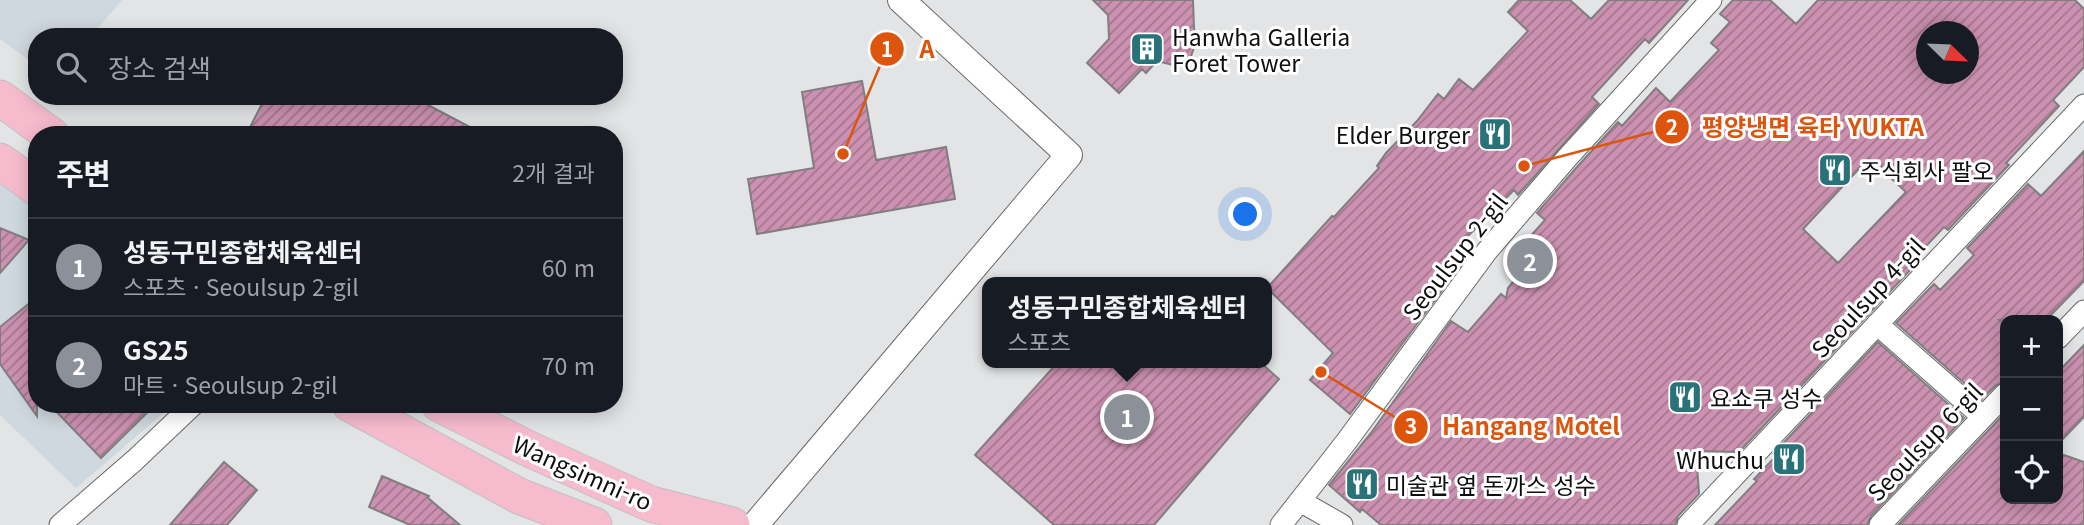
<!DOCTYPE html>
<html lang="ko">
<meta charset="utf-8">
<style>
body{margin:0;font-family:Georgia,"Noto Sans KR",serif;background:#20242c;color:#f1f3f6}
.controls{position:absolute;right:21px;bottom:21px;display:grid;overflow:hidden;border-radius:14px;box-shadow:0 4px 18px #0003}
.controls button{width:63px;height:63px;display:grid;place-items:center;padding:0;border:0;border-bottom:2px solid #363941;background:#171b24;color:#f1f3f6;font:35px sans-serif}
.compass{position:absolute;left:1916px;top:21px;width:63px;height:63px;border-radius:50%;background:#171b24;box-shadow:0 4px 18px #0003;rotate:113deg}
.you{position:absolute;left:1246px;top:215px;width:24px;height:24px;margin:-18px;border:5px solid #fff;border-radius:50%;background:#1a73e8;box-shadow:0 0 0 10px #1a73e833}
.badge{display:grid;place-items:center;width:46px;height:46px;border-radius:50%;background:#8c9099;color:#fff;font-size:23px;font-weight:700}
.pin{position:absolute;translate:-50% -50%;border:4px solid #fff;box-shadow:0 2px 7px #0006}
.popup{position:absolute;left:982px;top:277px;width:290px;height:91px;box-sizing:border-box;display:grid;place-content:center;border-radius:14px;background:#171b24;filter:drop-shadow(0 2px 5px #0005);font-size:23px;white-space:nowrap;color:#9ea1a6}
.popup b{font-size:26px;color:#f1f3f6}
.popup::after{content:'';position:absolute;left:50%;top:100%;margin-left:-14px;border:14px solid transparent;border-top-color:#171b24}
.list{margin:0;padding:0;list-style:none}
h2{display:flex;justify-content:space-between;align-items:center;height:91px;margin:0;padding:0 28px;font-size:30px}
h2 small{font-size:23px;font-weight:400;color:#9ea1a6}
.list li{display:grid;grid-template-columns:46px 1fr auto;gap:21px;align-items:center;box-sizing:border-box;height:98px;padding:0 28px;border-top:2px solid #363941}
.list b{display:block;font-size:26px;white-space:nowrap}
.list p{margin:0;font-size:23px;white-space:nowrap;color:#9ea1a6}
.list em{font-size:23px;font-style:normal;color:#9ea1a6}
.icon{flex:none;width:38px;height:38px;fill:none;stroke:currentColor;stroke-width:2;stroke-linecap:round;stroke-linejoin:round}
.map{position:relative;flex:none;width:2084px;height:525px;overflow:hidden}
.search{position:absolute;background:#171b24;box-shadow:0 4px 18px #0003;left:28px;top:28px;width:595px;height:77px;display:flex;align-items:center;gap:18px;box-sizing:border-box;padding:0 24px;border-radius:28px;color:#9ea1a6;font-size:26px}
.panel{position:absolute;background:#171b24;box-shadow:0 4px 18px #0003;left:28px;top:126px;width:595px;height:287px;border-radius:28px}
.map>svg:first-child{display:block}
.built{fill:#cfd8de}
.building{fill:url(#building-hatch);stroke:#807e7f;stroke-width:2;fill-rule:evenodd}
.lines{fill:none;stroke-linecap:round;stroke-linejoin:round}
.minor-casing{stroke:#67696a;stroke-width:23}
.tertiary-casing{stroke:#67696a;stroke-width:28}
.primary-casing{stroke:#c0c0c1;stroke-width:37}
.minor{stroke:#fff;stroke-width:21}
.tertiary{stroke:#fff;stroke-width:26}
.primary{stroke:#f7bbce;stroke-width:35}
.labels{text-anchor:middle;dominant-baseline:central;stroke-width:6;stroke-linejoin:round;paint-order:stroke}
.poi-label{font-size:23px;fill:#0d0e0f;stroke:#fff;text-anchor:start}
.street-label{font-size:23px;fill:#0d0e0f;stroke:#fff}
.leader{fill:none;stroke:#dd550c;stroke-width:2.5}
.callout-dot{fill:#dd550c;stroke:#fff;stroke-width:2.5}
.mark-label{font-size:21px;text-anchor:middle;font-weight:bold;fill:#fff}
.callout-label{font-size:24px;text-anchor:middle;font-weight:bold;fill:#dd550c;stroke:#fff;stroke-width:6;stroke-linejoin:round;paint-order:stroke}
</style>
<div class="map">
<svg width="2084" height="525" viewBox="0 0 2084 525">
<defs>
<pattern id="building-hatch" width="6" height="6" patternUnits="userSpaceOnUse" patternTransform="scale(1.75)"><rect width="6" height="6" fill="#cc91b1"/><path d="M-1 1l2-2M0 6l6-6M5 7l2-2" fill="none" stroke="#a4758e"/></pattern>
</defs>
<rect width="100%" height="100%" fill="#e2e4e6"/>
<path class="built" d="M0 0H122L90 37H37V66L0 39Z
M0 182 37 208V404H174L76 488 0 415Z"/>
<path class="building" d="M1093 0H1193L1194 28 1197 39 1190 59 1177 66 1157 61 1146 73 1142 69 1119 93 1087 63 1109 39 1108 15Z
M1519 0H1570L1591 19 1609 0H1688L1649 43 1645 39 1592 97 1599 104 1518 195 1514 190 1455 249 1461 254 1458 258 1463 262 1350 414 1310 380 1333 353 1267 288 1332 216 1334 217 1379 168 1377 166 1386 153 1417 121 1438 94 1444 99 1459 79 1473 90 1528 31 1508 12Z
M1733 0H1770L1796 24 1818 0H2075L2084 9V67L2053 100 2059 106 2006 163 2009 165 1948 230 1944 227 1911 262 1915 265 1739 452 1696 451 1699 494 1678 516 1675 525H1381L1362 509 1360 512 1329 485 1371 433 1451 321 1468 332 1501 294 1506 298 1508 288 1518 276 1511 269 1513 256 1545 220 1537 213 1577 167 1618 122 1622 126 1656 88 1670 102 1719 50 1711 43 1730 22 1720 14ZM1927 32H1969V74H1927ZM1869 158 1906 192 1838 263 1803 229Z
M862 81 876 160 946 147 955 199 757 234 748 179 814 168 802 92Z
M266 96H411L485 135H246Z
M2084 151V281L2046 320H1999L2005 326V381L1996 385 1982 399 1896 323 1934 284 1940 290 1974 255 1967 248 2028 184 2041 196Z
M0 228 29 240 0 273Z
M37 297V416L0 364V327Z
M1878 342 1964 418 1871 516 1867 525H1715L1757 481 1754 479 1779 453H1774Z
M2084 345V417L2058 444V372Z
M1057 363H1261L1279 379 1154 525H1054L975 455Z
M49 404H156L101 458Z
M2005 413V499H2058V453L2084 462V525H1898Z
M224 462 257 490 227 525H170Z
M382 476 429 496 428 498 460 525H410L369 507Z"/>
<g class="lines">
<g class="minor-casing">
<path id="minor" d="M1877 324 1983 417
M2058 338 2084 311
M1300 501 1342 525
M60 525 135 460 194 404
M1281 525 1346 442 1487 251 1567 158 1711 0
M1688 525 2084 105
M1880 525 2005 394"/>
</g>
<g class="tertiary-casing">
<path id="tertiary" d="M755 525 1069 155 901 0"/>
</g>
<g class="primary-casing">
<path id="primary" d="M0 98 51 135
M0 161 37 188
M350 404 519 496 594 525
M439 404 529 449 651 504 732 525"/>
</g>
<use href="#minor" class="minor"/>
<use href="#tertiary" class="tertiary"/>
<use href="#primary" class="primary"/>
</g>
<defs>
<g id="building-square" transform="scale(1.75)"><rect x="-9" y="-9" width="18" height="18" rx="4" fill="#287279" stroke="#fff"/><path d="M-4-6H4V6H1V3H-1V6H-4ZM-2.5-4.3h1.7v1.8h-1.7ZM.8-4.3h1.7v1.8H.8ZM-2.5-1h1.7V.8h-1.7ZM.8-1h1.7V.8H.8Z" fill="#fff"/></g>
<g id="restaurant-square" transform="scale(1.75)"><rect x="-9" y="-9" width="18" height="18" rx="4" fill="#287279" stroke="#fff"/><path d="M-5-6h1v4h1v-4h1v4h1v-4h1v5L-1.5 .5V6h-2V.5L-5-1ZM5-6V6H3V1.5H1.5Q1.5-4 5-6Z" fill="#fff"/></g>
</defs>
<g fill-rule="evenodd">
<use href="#building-square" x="1147" y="49"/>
<use href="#restaurant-square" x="1495" y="134"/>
<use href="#restaurant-square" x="1835" y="170"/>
<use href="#restaurant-square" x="1685" y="397"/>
<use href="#restaurant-square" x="1789" y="459"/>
<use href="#restaurant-square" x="1362" y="484"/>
</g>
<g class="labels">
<g class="poi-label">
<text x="1172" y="36">Hanwha Galleria<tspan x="1172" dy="26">Foret Tower</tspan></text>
<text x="1470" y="134" text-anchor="end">Elder Burger</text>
<text x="1860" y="170">주식회사 팔오</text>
<text x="1710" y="397">요쇼쿠 성수</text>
<text x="1764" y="459" text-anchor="end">Whuchu</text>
<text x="1386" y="484">미술관 옆 돈까스 성수</text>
</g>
<g class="street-label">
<text transform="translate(1454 256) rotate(-52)">Seoulsup 2-gil</text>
<text transform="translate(1867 297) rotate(-47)">Seoulsup 4-gil</text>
<text transform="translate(1924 441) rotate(-46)">Seoulsup 6-gil</text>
<text transform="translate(583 472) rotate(24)">Wangsimni-ro</text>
</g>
</g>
<path class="leader" d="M843 154L887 49M1524 166L1672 127M1321 372L1411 427"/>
<g class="callout-dot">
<circle cx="843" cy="154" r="7"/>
<circle cx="1524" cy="166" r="7"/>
<circle cx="1321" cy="372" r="7"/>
<circle cx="887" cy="49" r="18"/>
<circle cx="1672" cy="127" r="18"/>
<circle cx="1411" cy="427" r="18"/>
</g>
<g class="mark-label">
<text x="887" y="57">1</text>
<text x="1672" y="135">2</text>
<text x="1411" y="434">3</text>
</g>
<g class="callout-label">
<text x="927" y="58">A</text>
<text x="1813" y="136">평양냉면 육타 YUKTA</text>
<text x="1531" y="435">Hangang Motel</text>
</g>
</svg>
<div class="controls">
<button>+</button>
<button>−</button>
<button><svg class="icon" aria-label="locate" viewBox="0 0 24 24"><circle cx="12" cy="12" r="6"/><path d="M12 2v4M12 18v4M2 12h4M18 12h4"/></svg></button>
</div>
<svg class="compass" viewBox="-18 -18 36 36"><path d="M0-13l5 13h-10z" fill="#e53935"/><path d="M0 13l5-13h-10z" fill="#9ea1a6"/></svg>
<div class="you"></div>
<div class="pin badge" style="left:1127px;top:417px">1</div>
<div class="popup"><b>성동구민종합체육센터</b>스포츠</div>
<div class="pin badge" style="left:1530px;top:261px">2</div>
<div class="search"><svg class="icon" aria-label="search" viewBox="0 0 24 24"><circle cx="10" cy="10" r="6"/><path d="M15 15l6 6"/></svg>장소 검색</div>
<section class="panel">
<h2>주변<small>2개 결과</small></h2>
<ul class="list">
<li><span class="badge">1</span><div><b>성동구민종합체육센터</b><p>스포츠 · Seoulsup 2-gil</p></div><em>60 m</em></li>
<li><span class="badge">2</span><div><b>GS25</b><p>마트 · Seoulsup 2-gil</p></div><em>70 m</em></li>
</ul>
</section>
</div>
